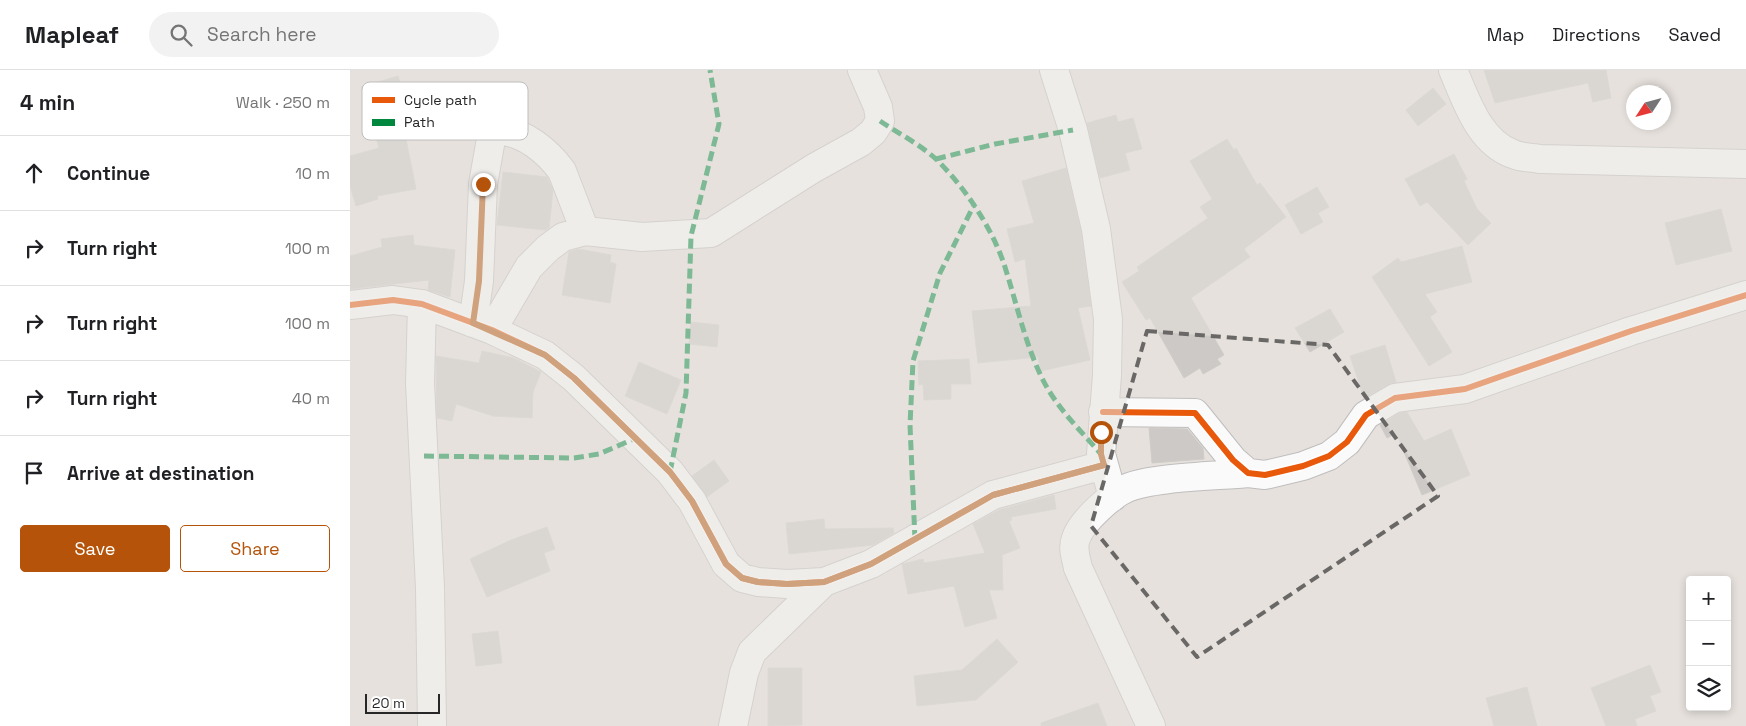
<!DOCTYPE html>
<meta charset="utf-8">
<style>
body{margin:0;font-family:"Space Grotesk",sans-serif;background:#f2f2f2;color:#202124}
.controls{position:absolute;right:15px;bottom:15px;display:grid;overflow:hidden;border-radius:5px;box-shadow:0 2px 8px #0003}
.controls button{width:45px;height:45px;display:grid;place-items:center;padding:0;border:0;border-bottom:1px solid #e0e0e0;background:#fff;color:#202124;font:25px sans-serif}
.compass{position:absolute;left:1276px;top:15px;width:45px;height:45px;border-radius:50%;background:#fff;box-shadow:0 2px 8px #0003;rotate:234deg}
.scale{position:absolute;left:15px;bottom:12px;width:75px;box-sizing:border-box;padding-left:5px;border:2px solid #272727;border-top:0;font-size:14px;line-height:18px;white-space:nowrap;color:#272727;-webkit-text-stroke:4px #fff;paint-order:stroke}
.stop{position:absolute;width:15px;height:15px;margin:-11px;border:4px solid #b45309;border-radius:50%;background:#fff}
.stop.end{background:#b45309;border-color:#fff;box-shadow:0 1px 5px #0008}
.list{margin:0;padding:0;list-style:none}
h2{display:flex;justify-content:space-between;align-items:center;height:65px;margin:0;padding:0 20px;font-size:21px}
h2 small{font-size:16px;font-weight:400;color:#757577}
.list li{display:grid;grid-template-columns:32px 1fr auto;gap:15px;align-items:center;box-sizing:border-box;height:75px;padding:0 20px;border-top:1px solid #e0e0e0}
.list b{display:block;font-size:19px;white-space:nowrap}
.list em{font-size:16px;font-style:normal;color:#757577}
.actions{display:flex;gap:10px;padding:15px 20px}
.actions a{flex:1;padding:11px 0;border:1px solid #b45309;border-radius:5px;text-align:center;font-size:18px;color:#b45309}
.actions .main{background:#b45309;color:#fff}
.icon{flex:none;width:28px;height:28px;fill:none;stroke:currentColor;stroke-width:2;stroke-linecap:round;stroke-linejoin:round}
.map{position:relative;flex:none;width:1396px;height:656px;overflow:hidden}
header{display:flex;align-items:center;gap:30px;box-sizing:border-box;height:70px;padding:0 25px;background:#fff;border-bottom:1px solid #e0e0e0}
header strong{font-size:24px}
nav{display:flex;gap:28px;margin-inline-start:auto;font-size:18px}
.search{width:350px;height:45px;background:#f2f2f2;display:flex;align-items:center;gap:12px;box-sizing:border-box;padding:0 18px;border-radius:28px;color:#757577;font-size:19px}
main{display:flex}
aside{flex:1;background:#fff}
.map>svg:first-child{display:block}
.building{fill:#ccc9c6;stroke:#d0cdc9}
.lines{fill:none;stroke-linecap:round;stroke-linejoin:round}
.minor-casing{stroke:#bfbdbe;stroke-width:30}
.minor{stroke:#fbfafa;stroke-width:28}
.quiet{stroke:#00873e;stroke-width:5;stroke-dasharray:10 5;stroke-linecap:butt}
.cycleway-casing{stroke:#fff;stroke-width:9}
.cycleway{stroke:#e8590c;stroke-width:6}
.route{stroke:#b45309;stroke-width:6}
.marked{fill:none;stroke:#6a6866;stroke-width:4;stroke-dasharray:10 6;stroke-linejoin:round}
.key{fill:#fff;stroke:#bebebe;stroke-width:1}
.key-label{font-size:14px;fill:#272727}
</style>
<header>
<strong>Mapleaf</strong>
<div class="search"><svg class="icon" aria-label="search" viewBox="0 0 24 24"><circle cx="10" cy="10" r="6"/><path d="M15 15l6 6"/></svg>Search here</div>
<nav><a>Map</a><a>Directions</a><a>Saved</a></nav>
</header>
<main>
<aside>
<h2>4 min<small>Walk · 250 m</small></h2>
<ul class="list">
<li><svg class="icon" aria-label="ahead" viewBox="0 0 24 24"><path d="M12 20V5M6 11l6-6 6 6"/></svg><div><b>Continue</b></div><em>10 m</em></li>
<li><svg class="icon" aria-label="right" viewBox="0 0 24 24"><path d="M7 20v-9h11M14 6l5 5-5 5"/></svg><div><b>Turn right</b></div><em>100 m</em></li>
<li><svg class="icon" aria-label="right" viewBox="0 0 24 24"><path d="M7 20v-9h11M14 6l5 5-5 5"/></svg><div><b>Turn right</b></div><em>100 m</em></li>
<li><svg class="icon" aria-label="right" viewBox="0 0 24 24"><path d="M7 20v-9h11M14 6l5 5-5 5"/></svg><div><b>Turn right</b></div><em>40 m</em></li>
<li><svg class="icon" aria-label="arrive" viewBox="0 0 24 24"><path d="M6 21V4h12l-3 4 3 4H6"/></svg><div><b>Arrive at destination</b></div></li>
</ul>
<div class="actions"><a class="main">Save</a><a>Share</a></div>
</aside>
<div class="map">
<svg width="1396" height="656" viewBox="0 0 1396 656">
<rect width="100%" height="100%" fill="#e6e1dc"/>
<path class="building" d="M1134 0H1256L1261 28 1243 32 1238 13 1145 33Z
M48 6 64 56 54 59 66 119 27 126 28 129 6 136 0 116V86L29 78 11 17Z
M1083 18 1096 34 1068 56 1056 40Z
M766 45 768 52 783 48 792 79 775 83 780 100 750 108 737 53Z
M877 69 884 80 886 78 907 115 910 113 936 147 894 179 900 187 841 228 874 285 867 289 871 294 853 304 850 298 834 308 800 248 796 250 772 212 789 201 787 197 858 148 850 137 862 129 840 91Z
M1104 84 1117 109 1114 111 1127 139 1141 153 1118 175 1077 132 1070 136 1055 109Z
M716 98 731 162 741 236 728 238 740 290 691 301 688 287 628 293 622 241 681 236 675 189 665 192 657 159 684 153 672 111Z
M153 102 197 107 203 120 199 158 195 160 147 155Z
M967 117 979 137 968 143 973 152 951 164 935 135Z
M1371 139 1382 181 1326 195 1315 153Z
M63 165 64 175 105 180 100 227 78 220 79 210 0 219V186L32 177 31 169Z
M1112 176 1122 212 1075 224 1087 242 1080 247 1102 282 1079 296 1022 207 1048 188 1051 192Z
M229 179 261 185 260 192 266 194 260 233 212 225 219 182Z
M980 239 994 262 960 282 945 258Z
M341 252 369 255 367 277 339 274Z
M1035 275 1046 312 1037 315 1014 328 1000 286Z
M132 281 164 288 191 302 183 322 182 348 143 346 106 334 102 351 87 348 86 286 129 293Z
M619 289 621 314H601V329L574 330 573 314 569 315 568 291Z
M289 292 331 310 317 344 275 326Z
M1057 342 1074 371 1101 359 1120 405 1072 425 1046 363 1037 368 1030 355 1050 343Z
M799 358 837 359 853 378 854 389 802 393Z
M364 390 379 411 357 427 342 406Z
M704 425 706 439 661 447 662 450 659 451 670 478 652 485 653 520H639L647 548 615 557 604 516 558 524 552 494 573 489 574 493 635 483 623 454 649 440Z
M474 449 475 459 543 458 544 463 523 475 439 484 436 453Z
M197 457 205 479 194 483 200 501 137 527 120 489 161 470Z
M148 561 152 593 126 596 122 564Z
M647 569 668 592 626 630 567 636 564 606 612 600Z
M1300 595 1311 622 1300 626 1306 641 1285 649 1287 656H1256L1241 618Z
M418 598H452V655L418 656Z
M1177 617 1187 656H1144L1136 628Z
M748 633 757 656H691V653Z"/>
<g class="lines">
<g class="minor-casing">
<path id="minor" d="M704 0 723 60 746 159 758 249 757 305 751 384 763 427
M1103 0C1116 30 1129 72 1163 84 1171 88 1181 87 1190 89L1396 94
M72 234 70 313 80 518 82 656
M0 235 43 230 72 234 142 260 195 285 224 308 320 402 342 431 376 494 392 508 408 512 437 514 474 512 521 494 643 425 754 395
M123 253 129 211 133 114 141 69 149 61C174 61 198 82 212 101L235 161
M142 260 179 197 198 178 213 167 235 161 292 167 361 163 464 98 511 72 523 62 530 51 528 37 512 0
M753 342 845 343 883 390 898 403 915 405 953 396 979 386 997 372 1016 345 1045 328 1115 319 1281 261 1396 225
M383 656 394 603 402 582 474 512
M801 656 728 498C726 488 722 478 726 468 732 451 761 425 777 418 801 407 869 406 898 403"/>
</g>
<use href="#minor" class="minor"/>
<path class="quiet" d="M530 51C548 63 571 75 587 90 615 118 641 156 654 194 667 234 675 275 694 312 708 339 731 361 751 384
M586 89 645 74 723 60
M74 386 224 388 249 384 286 368
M320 402 336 323 341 166 369 54 360 0
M565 470 560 355 563 291 590 203 624 135"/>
<g class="cycleway-casing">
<path id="cycleway" d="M0 235 43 230 72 234 142 260 195 285 224 308 320 402 342 431 376 494 392 508 408 512 437 514 474 512 521 494 643 425 754 395
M753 342 845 343 883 390 898 403 915 405 953 396 979 386 997 372 1016 345 1045 328 1115 319 1281 261 1396 225"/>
</g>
<use href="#cycleway" class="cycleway"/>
</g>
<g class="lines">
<path class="route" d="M133 114 129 211 123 253 195 285 224 308 320 402 342 431 376 494 392 508 408 512 437 514 474 512 521 494 643 425 754 395 751 384V362"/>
</g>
<path d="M0 0H1396V656H0ZM797 261 978 275 1088 426 847 587 741 456Z" fill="#e6e1dc" fill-opacity=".55" fill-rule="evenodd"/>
<path class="marked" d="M797 261 978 275 1088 426 847 587 741 456Z"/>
<rect x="12" y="12" width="166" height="58" rx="8" class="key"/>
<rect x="22" y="27" width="23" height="6" fill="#e8590c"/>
<rect x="22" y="49" width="23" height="7" fill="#00873e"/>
<g class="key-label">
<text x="54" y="35">Cycle path</text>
<text x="54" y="57">Path</text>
</g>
</svg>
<div class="controls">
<button>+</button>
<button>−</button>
<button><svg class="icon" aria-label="layers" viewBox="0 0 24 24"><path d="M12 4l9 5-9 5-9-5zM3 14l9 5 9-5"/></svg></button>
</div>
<svg class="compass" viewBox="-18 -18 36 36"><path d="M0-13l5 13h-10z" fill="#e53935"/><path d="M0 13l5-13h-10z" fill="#757577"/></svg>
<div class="scale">20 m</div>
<div class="stop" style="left:751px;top:362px"></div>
<div class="stop end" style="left:133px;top:114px"></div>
</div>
</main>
